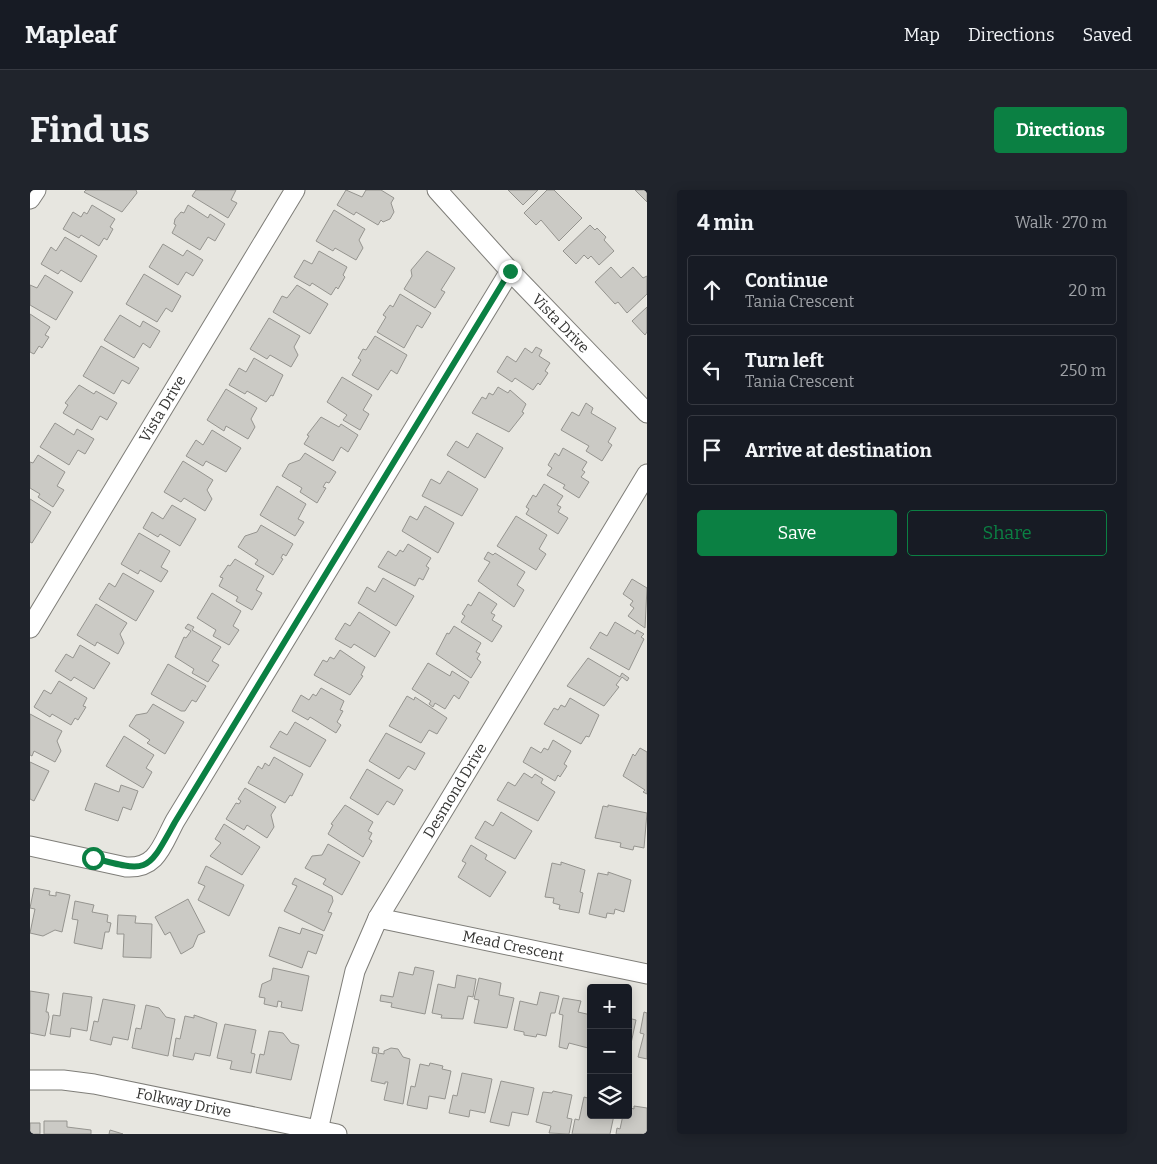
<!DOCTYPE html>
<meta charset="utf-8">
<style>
body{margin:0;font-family:Bitter,serif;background:#20242c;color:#f1f3f6}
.controls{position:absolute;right:15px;bottom:15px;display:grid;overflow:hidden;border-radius:5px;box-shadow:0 2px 12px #0003}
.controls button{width:45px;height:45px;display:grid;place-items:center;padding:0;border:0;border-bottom:1px solid #363941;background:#171b24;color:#f1f3f6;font:25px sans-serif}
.stop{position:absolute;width:15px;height:15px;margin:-11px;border:4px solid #0b8043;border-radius:50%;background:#fff}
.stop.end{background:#0b8043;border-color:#fff;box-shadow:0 1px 5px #0008}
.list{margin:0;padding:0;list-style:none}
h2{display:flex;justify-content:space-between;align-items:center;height:65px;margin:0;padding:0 20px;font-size:21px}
h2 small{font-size:16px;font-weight:400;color:#9ea1a6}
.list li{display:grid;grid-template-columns:32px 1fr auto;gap:15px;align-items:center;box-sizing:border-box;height:70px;margin:0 10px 10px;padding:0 10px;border:1px solid #363941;border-radius:5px}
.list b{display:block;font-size:19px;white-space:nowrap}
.list p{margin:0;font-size:16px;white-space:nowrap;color:#9ea1a6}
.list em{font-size:16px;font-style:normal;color:#9ea1a6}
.actions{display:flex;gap:10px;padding:15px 20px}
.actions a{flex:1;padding:11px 0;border:1px solid #0b8043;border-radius:5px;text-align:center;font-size:18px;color:#0b8043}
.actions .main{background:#0b8043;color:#fff}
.icon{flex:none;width:28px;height:28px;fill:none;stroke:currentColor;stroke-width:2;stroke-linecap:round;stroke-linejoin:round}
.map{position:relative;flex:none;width:617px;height:944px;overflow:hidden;border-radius:5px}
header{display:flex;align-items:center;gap:30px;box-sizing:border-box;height:70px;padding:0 25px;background:#171b24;border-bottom:1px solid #363941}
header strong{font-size:24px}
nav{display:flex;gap:28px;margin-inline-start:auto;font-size:18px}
.intro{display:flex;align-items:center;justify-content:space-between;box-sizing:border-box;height:120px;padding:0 30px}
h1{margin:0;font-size:35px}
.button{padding:12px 22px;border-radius:5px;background:#0b8043;color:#fff;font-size:18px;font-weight:700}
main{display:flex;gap:30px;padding:0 30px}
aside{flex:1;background:#171b24;border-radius:5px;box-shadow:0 2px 12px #0003}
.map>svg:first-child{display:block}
.building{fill:#cbcac5;stroke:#95948f}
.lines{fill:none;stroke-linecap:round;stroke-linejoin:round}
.minor-casing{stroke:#7f7e79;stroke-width:21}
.minor{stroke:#fff;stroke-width:19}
.route{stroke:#0b8043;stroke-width:6}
.labels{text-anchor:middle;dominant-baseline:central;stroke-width:4;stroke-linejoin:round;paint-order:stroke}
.street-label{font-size:15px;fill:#353533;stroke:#f4f3ed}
</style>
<header>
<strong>Mapleaf</strong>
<nav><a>Map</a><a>Directions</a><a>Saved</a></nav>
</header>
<div class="intro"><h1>Find us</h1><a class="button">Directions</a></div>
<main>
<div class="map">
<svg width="617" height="944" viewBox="0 0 617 944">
<rect width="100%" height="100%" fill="#e7e6e0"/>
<path class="building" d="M56 0H106L107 3 92 22 54 2Z
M166 0H206L201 10 207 13 198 28 162 6Z
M316 0 332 7 336 0H351L364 8 361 13 364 22 360 29 353 32 351 30 348 35 326 22 324 25 307 15Z
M478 0H508L493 15Z
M517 0H524L552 28 529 51 511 30 506 35 494 23Z
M605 0H617V12Z
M62 15 85 29 80 37 83 39 77 50 74 48 69 56 51 45 49 48 33 39 43 22 51 27 54 22 57 24Z
M158 15 178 28 180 24 195 34 185 51 178 47 170 60 142 43 146 35 144 34 145 29 151 22 154 23Z
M304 20 335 39 329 50 333 58 326 70 305 58 303 61 286 51Z
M560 35 565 40 567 38 576 47 574 50 584 61 569 75 561 66 558 69 554 65 546 74 533 61Z
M35 47 67 66 51 92 31 80 28 84 11 74 21 57 26 61Z
M133 54 153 66 157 60 173 70 163 86 156 82 148 95 119 77Z
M289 61 317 77 313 85 315 87 308 99 306 97 301 105 282 93 280 96 264 87 274 70 282 74Z
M397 61 425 78 411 100 415 102 405 118 374 99 382 86 381 80Z
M581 77 591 88 603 77 613 88 617 86V104L597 123 588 112 585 114 565 92Z
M114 84 151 106 142 122 136 118 127 132 96 114Z
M15 85 43 102 26 130 0 115V95L7 98Z
M267 95 298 114 280 144 243 122 252 106 257 108Z
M370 104 401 123 392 138 387 135 374 158 347 142 356 127 353 125 360 115 363 117Z
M617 117V142L615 145 602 131Z
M0 124 20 137 15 145 19 147 12 158 9 156 4 164 0 162Z
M90 125 110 137 113 131 130 141 120 158 113 153 104 168 74 150Z
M239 128 270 146 264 157 268 165 261 177 240 165 237 169 220 159Z
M345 146 377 165 367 184 361 180 348 200 322 185 331 170 328 168 333 159 336 160Z
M71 156 109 178 99 194 92 190 84 204 53 186Z
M506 157 512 160 509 166 520 173 515 181 518 183 510 195 508 193 503 200 485 188 482 192 467 182 477 166 486 172 495 158 502 163Z
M224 168 253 185 243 206 241 205 236 212 217 201 215 204 199 195 209 178 216 182Z
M312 187 342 205 333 220 339 224 330 240 313 230 317 225 297 212Z
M49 195 64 204 66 201 87 213 77 230 70 226 62 240 33 223 38 215 35 213Z
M468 197 478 203 480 200 496 214 492 222 494 223 479 242 442 223 452 207 456 209 459 203 463 205Z
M196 199 227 218 221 229 225 237 218 249 196 236 194 241 177 230Z
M556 213 563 218 561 223 586 238 578 252 582 255 572 271 556 261 559 256 531 240 542 222 549 226Z
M291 227 309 237 311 234 328 245 318 262 311 257 303 271 274 254 279 246 277 245Z
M25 233 44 245 47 239 64 249 55 264 48 260 39 275 10 257Z
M182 240 211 258 196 282 176 271 173 276 156 266 166 250 173 255Z
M447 243 473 258 455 288 417 265 426 251 438 258Z
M533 258 557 272 552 280 555 282 551 287 559 292 549 308 533 298 535 295 517 285 522 278 518 275 525 263 529 266Z
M275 263 306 282 299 293 296 292 293 297 296 298 287 313 270 302 272 298 252 286 259 274 270 270Z
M8 265 35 282 27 296 34 300 23 317 8 307 10 304 0 298V272L3 273Z
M153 271 183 290 177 300 182 309 175 321 154 308 151 312 134 302Z
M418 281 448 299 432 326 392 306 401 289 410 294Z
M514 294 533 306 527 315 531 317 528 322 538 328 528 344 496 324 499 319 496 317 503 305 506 307Z
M247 296 276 314 268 329 274 332 265 346 230 325Z
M0 309 21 322 2 353 0 352Z
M142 315 166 329 150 356 130 344 128 347 113 338 122 322 133 329Z
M395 316 424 333 408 363 372 341 380 326 387 330Z
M486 326 517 345 509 359 516 364 506 380 467 356Z
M231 335 263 354 256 366 253 364 251 368 253 369 243 385 225 374 228 370 208 357 215 346 227 342Z
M109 343 140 361 131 377 138 381 131 392 110 380 108 384 91 374Z
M378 354 401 368 396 376 399 378 393 390 389 388 385 396 348 377 358 361 366 366 370 360 373 362Z
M458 362 463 365 465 363 495 382 487 395 494 400 484 417 448 391 460 372 454 369Z
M205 369 234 386 226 400 232 403 222 420 206 411 208 407 189 396 193 388 190 387 198 375 200 376Z
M93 383 124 401 106 431 69 409 79 393 85 397Z
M353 388 384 406 366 436 328 413 337 397 345 402Z
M602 389 617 398 615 438 598 426 604 418 600 415 603 411 593 404Z
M449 402 467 414 461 423 465 425 462 430 472 436 462 452 431 432 435 426 432 424 438 414 441 416Z
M182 403 211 421 203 436 209 440 199 455 183 446 186 440 167 428Z
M66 414 97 433 90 444 94 453 88 464 67 452 65 456 47 445Z
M329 422 360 442 345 467 324 454 321 458 305 449 315 433 320 436Z
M585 432 605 444 607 440 614 444 611 447 614 449 599 480 560 458 570 442 577 446Z
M158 434 164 437 162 440 191 457 182 471 189 475 178 492 162 483 164 479 145 467 154 447 156 448 161 441 155 438Z
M424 436 451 453 446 462 450 464 447 469 451 472 441 488 406 464 417 443 419 444Z
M50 455 80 473 64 499 44 487 41 491 25 481 36 464 43 468Z
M310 460 335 477 331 485 333 486 320 505 284 485 293 470 297 472 300 467 304 469Z
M558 468 590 487 592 483 599 488 597 491 592 487 586 495 589 497 574 516 537 496Z
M398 473 420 486 422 481 439 492 429 509 424 505 415 519 405 513 403 517 399 514 401 511 382 499Z
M138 474 176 496 166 512 162 510 155 521H151L121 504Z
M29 491 57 508 53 516 56 517 48 530 45 528 41 535 22 524 20 527 4 517 14 500 21 504Z
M291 498 314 511 310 520 313 521 307 532 311 535 306 543 280 527 278 530 262 521 271 505 279 510 283 504 286 506Z
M377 506 384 510 385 507 417 528 407 544 399 540 391 553 359 536Z
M540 508 569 525 559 547 556 546 551 554 514 534 524 518 528 520 531 515 535 517Z
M123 514 154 532 135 564 117 553 120 550 99 536 106 525 117 523Z
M0 524 32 541 27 551 31 561 25 572 4 561 2 566 0 565Z
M265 532 296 550 280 577 240 557 250 541 257 545Z
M356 543 395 563 385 580 378 576 369 589 339 571Z
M94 546 124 565 116 578 122 582 113 598 76 576Z
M523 550 541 561 534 574 537 576 530 587 528 585 525 591 493 572 501 557 511 563 514 558 518 560Z
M610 558 617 562V604L613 602 615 600 593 586 603 564 605 566Z
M244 567 273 584 262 606 260 605 255 613 218 593 228 576 232 579 235 573 239 576Z
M0 572 19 581 4 611 0 609Z
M337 579 373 600 364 615 357 611 348 625 320 608Z
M494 583 502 588 505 584 513 589 511 593 525 602 508 631 467 610 478 592 485 596Z
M65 593 89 602 91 595 108 601 101 620 93 617 88 631 55 620Z
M215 598 246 617 241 625 244 637 237 648 217 635 214 640 196 629 206 613 209 614 211 611 208 609Z
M315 615 343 632 338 641 342 643 339 649 342 651 333 667 298 644 303 635 301 634Z
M578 615 617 623 614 658 604 656 603 660 590 657 591 653 565 648 573 616 578 617Z
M471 622 502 641 485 669 445 648 455 631 463 636Z
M194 634 230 657 212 685 180 666 191 653 185 649Z
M298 654 330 672 312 705 293 694 296 689 275 678 282 666 292 665Z
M441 655 457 665 455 669 476 682 460 707 428 687 436 673 432 671Z
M531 672 555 680 550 702 553 703 549 723 529 719 530 715 523 713 524 708 515 707 522 673 531 675Z
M176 676 214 695 199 726 168 710 175 696 168 693Z
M578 682 601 690 594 722 585 719 584 724 577 723 576 728 559 724 568 683 578 685Z
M265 688 302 706 303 711 298 722 302 723 294 741 254 721 267 696 262 694Z
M4 698 20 701 19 705 26 706V702L40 705 32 742 25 740 13 746 0 743 5 719 0 718Z
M158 709 175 742 168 745 163 757 151 764 140 742 135 745 125 727Z
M45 711 64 715 62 722 78 725 77 732 81 733 79 742H75L72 759 44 753 48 730 42 729Z
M88 725 106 726 105 733 122 734 121 768 93 767 94 744H87Z
M249 737 270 744 272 738 293 745 286 764 278 761 272 778 239 766Z
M385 777 404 781 395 824 361 817 362 813 350 811 351 805 363 807 369 782 383 785Z
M243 778 279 786 272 821 251 817 252 812 248 811 247 817 234 814 235 808 229 807 232 794 241 790Z
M427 785 446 789 443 807 438 806 433 829 411 828 412 825 402 823 408 794 425 798Z
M449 788 471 793 469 805 484 808 477 838 444 833 449 810 444 809Z
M0 801 19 804 16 822H18L19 827 15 846 0 843Z
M510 802 529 806 525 823H521L516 846 507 844 506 847 494 845V842L484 840 490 811 507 815Z
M33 803 62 807 57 841 41 838 40 847 20 844 23 825 30 826Z
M533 808 551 811 548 822 561 825 558 858 539 853 537 859 529 857 533 825 529 824Z
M73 809 105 815 98 850 83 847 81 855 60 850 64 831 68 832Z
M116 815 129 818 136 827 145 829 138 866 102 858 106 838 111 839Z
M614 822 617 823V869L608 867 614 844 610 843Z
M164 825 187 833 180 866 165 863 163 870 143 866 146 848 150 849 155 826 164 828Z
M598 828 606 830 599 863H598Z
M195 834 226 840 221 863 225 864 221 883 200 879 202 871 187 868Z
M239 841 253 843 261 853 269 855 261 890 226 883 230 864 234 865Z
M343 857 349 858 348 863 354 864V861L361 858 368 859 373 867 380 869 373 914 354 910 358 892H355V894L341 891 347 864 342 863Z
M400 873 413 876 412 879 421 881 415 909 399 906 397 919 377 915 381 896 385 897 390 874 399 876Z
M432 883 462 889 455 923 440 920 439 927 419 923 423 905 427 906Z
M471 891 504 898 498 925 482 922 479 936 460 932Z
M523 901 542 905 537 928 542 929 539 944 519 943 521 936 506 932 513 902 522 903Z
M554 907 561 909V925H584L580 944H542L545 929 549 930Z
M604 916 617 918V944H586L587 938 590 939 593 925H598V917L604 919Z
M14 931H37V937L61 940V944H14Z
M0 933H10V944H0Z
M80 940 93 944H79Z"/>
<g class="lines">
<g class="minor-casing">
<g id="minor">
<path id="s1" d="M407 0 480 81 617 223"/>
<path d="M0 9 6 0"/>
<path id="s2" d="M0 438 265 0"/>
<path d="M0 656 96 677C127 679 132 655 145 631L480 81"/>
<path id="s3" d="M348 728 617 784"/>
<path id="s4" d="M0 890H33L64 894 307 944"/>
<path id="s5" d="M288 940 325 781 348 728 617 284"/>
</g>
</g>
<use href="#minor" class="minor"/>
</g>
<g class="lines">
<path class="route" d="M63 668C120 683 117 682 145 632L480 81"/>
</g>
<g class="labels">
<g class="street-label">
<text stroke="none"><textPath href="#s1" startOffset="182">Vista Drive</textPath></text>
<text stroke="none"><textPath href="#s2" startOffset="256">Vista Drive</textPath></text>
<text stroke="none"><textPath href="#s5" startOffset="370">Desmond Drive</textPath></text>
<text stroke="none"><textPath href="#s3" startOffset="138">Mead Crescent</textPath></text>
<text stroke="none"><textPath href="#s4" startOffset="156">Folkway Drive</textPath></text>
</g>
</g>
</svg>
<div class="controls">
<button>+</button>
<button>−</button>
<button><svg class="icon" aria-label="layers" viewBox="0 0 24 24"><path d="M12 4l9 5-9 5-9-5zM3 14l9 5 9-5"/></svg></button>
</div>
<div class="stop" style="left:63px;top:668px"></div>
<div class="stop end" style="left:480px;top:81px"></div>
</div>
<aside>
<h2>4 min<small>Walk · 270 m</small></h2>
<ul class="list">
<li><svg class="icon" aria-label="ahead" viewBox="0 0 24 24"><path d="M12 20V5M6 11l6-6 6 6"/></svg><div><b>Continue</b><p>Tania Crescent</p></div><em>20 m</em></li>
<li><svg class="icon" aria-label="left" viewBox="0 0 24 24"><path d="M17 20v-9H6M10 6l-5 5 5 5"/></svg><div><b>Turn left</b><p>Tania Crescent</p></div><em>250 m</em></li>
<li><svg class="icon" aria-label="arrive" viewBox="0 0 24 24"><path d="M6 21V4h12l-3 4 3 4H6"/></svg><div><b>Arrive at destination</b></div></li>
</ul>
<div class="actions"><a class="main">Save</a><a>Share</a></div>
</aside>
</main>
